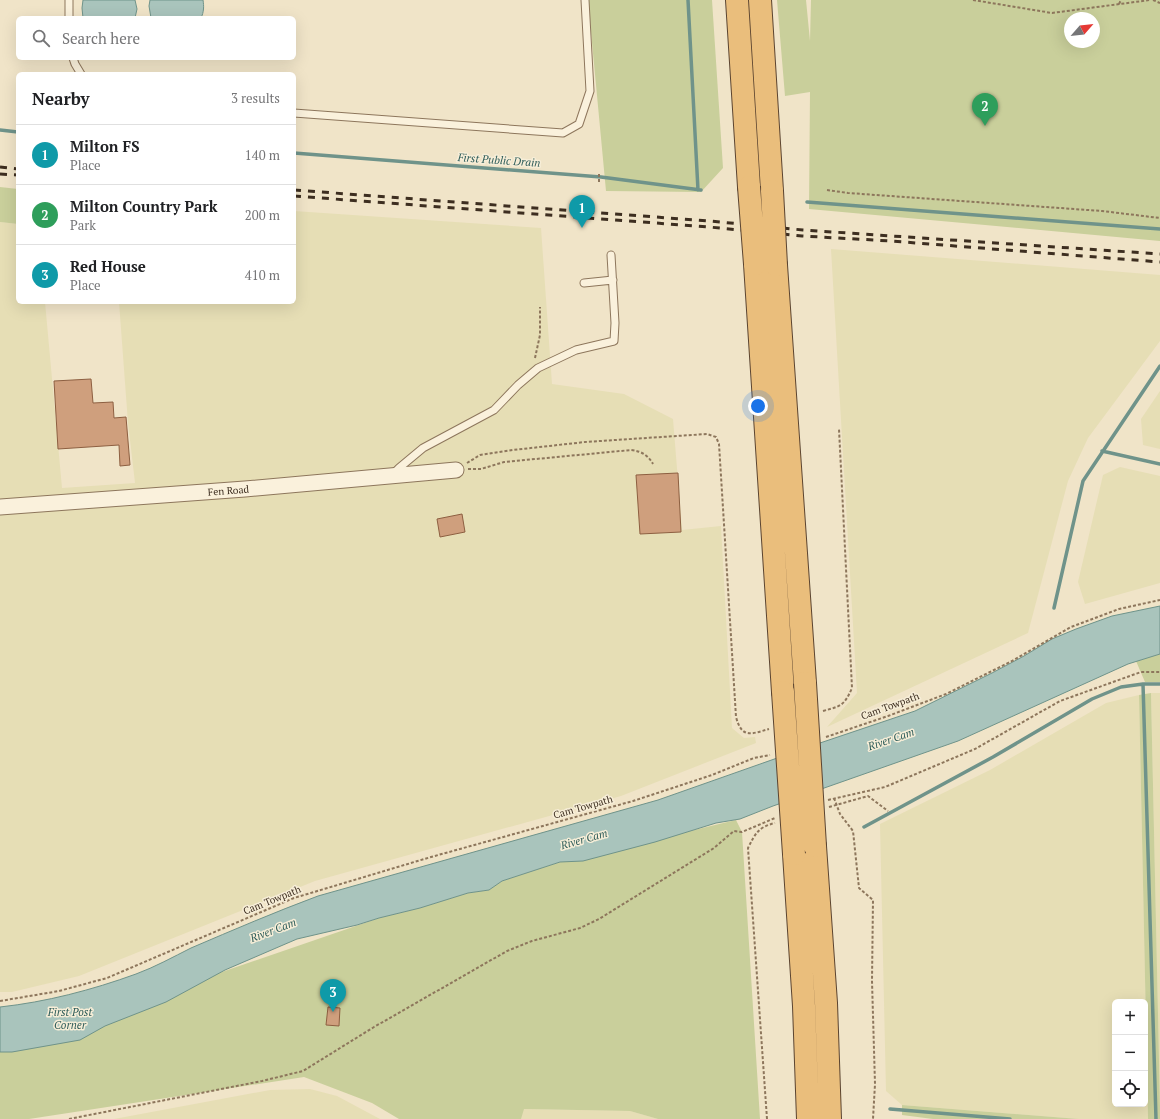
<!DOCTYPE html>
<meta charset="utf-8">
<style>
body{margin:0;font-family:"PT Serif",serif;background:#f6f6f6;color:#202124}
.controls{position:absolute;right:12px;bottom:12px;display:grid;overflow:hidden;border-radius:6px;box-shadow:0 4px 16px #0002}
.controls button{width:36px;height:36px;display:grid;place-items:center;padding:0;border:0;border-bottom:1px solid #e0e0e0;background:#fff;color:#202124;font:20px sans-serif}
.compass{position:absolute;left:1064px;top:12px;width:36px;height:36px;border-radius:50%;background:#fff;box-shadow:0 4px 16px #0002;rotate:62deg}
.you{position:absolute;left:758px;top:406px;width:14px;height:14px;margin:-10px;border:3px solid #fff;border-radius:50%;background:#1a73e8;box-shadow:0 0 0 6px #1a73e833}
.badge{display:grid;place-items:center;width:26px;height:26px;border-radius:50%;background:#db2777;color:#fff;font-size:13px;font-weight:700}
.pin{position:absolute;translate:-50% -33px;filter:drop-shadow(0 1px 2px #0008)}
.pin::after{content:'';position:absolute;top:21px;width:14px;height:12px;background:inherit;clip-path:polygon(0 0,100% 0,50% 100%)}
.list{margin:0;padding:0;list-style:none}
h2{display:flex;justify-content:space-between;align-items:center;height:52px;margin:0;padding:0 16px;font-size:17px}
h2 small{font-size:13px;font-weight:400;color:#757577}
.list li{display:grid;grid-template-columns:26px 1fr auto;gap:12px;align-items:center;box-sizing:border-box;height:60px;padding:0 16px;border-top:1px solid #e0e0e0}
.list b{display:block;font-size:15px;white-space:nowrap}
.list p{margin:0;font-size:13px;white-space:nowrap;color:#757577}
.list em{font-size:13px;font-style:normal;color:#757577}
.icon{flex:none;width:22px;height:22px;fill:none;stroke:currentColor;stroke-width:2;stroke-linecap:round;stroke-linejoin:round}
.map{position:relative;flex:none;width:1160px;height:1119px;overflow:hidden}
.search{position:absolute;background:#fff;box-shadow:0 4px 16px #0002;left:16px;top:16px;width:280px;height:44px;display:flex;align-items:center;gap:10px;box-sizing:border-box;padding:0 14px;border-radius:6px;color:#757577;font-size:15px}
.panel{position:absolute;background:#fff;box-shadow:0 4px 16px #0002;left:16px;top:72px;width:280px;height:232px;border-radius:6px}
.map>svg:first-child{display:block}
.farmland{fill:#e6deb5;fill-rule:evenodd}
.green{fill:#c9cf9b;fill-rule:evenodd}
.water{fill:#a9c4bc;stroke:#6f938a}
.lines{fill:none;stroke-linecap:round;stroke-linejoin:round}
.stream{stroke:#6f938a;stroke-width:3.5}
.building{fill:#cf9f7d;stroke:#8d5f41}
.service-casing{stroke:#8d765c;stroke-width:9}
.minor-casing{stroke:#8d765c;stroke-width:17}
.trunk-casing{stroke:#5b4430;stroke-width:24}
.path{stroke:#8d765c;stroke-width:2;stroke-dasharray:3 2;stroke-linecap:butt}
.service{stroke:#faf1dc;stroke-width:7}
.minor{stroke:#faf1dc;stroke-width:15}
.trunk{stroke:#eabe7c;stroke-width:22}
.rail{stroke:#3d2e20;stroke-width:3;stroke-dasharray:7 7;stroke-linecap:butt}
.trunk-bridge-casing{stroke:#5b4430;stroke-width:24;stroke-linecap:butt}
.trunk-bridge{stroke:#eabe7c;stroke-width:22}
.labels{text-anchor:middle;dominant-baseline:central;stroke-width:3;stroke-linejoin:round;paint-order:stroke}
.street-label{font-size:10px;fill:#3d2e20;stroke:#f7eed8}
.water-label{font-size:11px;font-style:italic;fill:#2f5d5a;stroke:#f7eed8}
</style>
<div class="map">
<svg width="1160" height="1119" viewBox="0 0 1160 1119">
<rect width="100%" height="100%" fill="#f0e4c8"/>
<path class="farmland" d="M294 211 541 228 552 384 624 394 673 419 682 530 721 526 732 728 744 738 755 737 756 743 621 796 315 881 79 976 12 992H0V222L18 224V302H45L62 488 135 483 128 423 119 302H294Z
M831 249 1160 275V341L1088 438 1068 481 1028 633 827 727 857 693Z
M1160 391V449L1143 445 1141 419Z
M1120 467 1160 476V583L1085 604 1078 582 1103 475Z
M1151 693H1160V1106Z
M1139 695 1148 1119H1079L902 1105 886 1091 880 824 990 770 1106 703ZM1115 1002H1145V1104H1115Z
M310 1089 337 1096 380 1119H114L270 1090Z
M523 1109 630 1111 658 1119H520Z"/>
<path class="green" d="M588 0H712L723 168 701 192 606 191Z
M777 0H806L810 41 811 0H1160V241L809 209 810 92 785 96ZM1070 18H1094V42H1070Z
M0 187 18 189V224L0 222Z
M1160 654V682H1145L1136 661Z
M1151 693 1160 1106V1119H1148L1139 695Z
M736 820 742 832 760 1119H658L630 1111 524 1109 521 1119H399L372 1103 304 1077 29 1119H0V1048L379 918 420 908 468 893 489 890 502 881 560 862Z
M902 1105 1079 1119H933L902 1115Z"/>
<path class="water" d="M83 0H135L137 9 135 18H83L82 8Z
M150 0H203C204 6 204 12 201 18H151L149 6Z
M1160 606V654L1128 664 958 741 773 806 740 819 716 823 655 842 583 861 560 862 502 881 489 890 468 893 420 908 379 918 357 925 297 939 225 970 166 1002 105 1026 80 1040 12 1052H0V1007C46 1002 92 990 136 974 155 967 173 957 191 948 233 930 275 912 318 896L658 800 817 744 915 711 992 673 1024 656 1052 639 1076 629 1112 616Z"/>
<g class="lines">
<path class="stream" d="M688 0 698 190
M0 130 18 132
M294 153 601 177 701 190
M807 202 1160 229
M1102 451 1160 464
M1054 608 1083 481 1160 366
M1143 684 1156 1119
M864 827 993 757 1092 699 1121 687 1143 684H1160
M890 1109 1010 1119"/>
</g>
<path class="building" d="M91 379 93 403 113 402 114 418 126 417 130 465 120 466 119 445 58 449 54 381Z
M678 473 681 532 640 534 636 475Z
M462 514 465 532 440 537 437 519Z
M328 1007 340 1008 339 1026 326 1025Z"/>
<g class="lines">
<g class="service-casing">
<path id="service" d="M69 18V0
M73 58 75 64 81 74
M294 113 563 133 579 124 590 91 585 0
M584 283 613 280
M392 475 399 468 423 448 494 410 518 385 538 368 576 350 614 341 615 323 611 255"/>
</g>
<g class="minor-casing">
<g id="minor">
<path id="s1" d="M0 507 245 489 456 470"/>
</g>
</g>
<g class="trunk-casing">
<path id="trunk" d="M737 0 749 187
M760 0 772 191
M755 264 783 692
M776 265 805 683
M815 846 826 1003 830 1119
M794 854 804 1006 808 1119"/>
</g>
<path class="path" d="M973 0 1052 13 1150 0
M1153 0 1160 3
M1119 4 1121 0
M599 182V172
M827 190 848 193 1102 211 1160 218
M535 358 540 335V307
M467 463 480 455 513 450 585 442 707 434 716 437 719 444 736 717C742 739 751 734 769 729
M468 469H481L504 462 631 450C641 451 648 455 653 464
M823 711C841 706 844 706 852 688L839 429
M826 737 888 716 946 694 1012 661 1071 627 1119 609 1160 600
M834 798 840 814 853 831 859 888 873 900 872 981 875 1084 873 1119
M828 800 885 787 975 749 1060 701 1141 672H1160
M829 807 868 796 888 811
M0 1001 59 991 107 978 294 898 431 857 633 801 712 775 754 758 770 755
M69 1119 262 1081 303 1071 374 1027 507 951 532 941 580 928 599 919 714 848 734 831 742 832 775 818
M767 1119 748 848C755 834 758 827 775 823"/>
<use href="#service" class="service"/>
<use href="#minor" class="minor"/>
<use href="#trunk" class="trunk"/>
<path class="rail" d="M0 167 18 169
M0 174 18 175
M294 190 709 221 803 230 1160 254
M294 196 709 227 802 236 891 241 1160 262"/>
<g class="trunk-bridge-casing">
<path id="trunk-bridge" d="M749 187 755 264
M772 191 776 265
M805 683 815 846
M783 692 794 854"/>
</g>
<use href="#trunk-bridge" class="trunk-bridge"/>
</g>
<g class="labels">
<g class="street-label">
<text stroke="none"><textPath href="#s1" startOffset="229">Fen Road</textPath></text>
<text transform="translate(890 706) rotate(-20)">Cam Towpath</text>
<text transform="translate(583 807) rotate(-16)">Cam Towpath</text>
<text transform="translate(272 900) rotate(-22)">Cam Towpath</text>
</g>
<g class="water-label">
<text transform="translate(499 160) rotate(4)">First Public Drain</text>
<text transform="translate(891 739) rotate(-19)">River Cam</text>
<text transform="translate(584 839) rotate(-16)">River Cam</text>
<text transform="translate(273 930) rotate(-21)">River Cam</text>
<text x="70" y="1012">First Post<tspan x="70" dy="13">Corner</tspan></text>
</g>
</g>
</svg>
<div class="controls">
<button>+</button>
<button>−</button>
<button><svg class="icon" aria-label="locate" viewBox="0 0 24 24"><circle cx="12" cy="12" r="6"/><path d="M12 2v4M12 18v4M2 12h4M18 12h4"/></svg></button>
</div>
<svg class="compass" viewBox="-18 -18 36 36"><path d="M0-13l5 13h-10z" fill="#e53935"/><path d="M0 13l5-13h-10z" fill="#757577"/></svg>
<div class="you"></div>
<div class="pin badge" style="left:582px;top:228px;background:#0f9aa8">1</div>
<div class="pin badge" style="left:985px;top:126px;background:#2e9e5b">2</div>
<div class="pin badge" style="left:333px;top:1012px;background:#0f9aa8">3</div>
<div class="search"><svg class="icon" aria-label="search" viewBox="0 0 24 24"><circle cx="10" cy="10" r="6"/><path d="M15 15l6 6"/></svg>Search here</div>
<section class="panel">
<h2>Nearby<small>3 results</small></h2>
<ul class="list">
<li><span class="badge" style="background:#0f9aa8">1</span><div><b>Milton FS</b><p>Place</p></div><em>140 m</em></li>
<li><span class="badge" style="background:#2e9e5b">2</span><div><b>Milton Country Park</b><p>Park</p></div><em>200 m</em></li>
<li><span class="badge" style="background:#0f9aa8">3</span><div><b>Red House</b><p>Place</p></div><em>410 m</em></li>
</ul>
</section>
</div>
